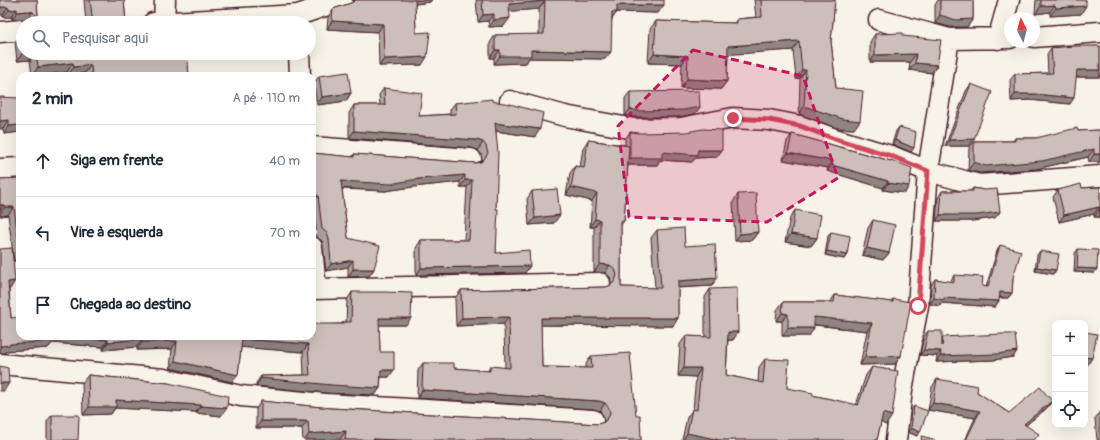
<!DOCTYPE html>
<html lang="pt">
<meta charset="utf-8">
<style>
body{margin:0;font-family:Pangolin,sans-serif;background:#f6f6f7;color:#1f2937}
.controls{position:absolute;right:12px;bottom:12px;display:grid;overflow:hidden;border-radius:8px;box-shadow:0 4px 16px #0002}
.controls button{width:36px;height:36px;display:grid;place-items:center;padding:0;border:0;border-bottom:1px solid #e0e1e3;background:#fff;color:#1f2937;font:20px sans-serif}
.compass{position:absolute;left:1004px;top:12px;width:36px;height:36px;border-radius:50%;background:#fff;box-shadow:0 4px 16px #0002;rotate:354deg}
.stop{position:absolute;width:12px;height:12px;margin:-9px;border:3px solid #d1495b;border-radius:50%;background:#fff}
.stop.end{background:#d1495b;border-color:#fff;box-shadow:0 1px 4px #0008}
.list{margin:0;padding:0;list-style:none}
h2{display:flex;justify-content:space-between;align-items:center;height:52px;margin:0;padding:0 16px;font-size:17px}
h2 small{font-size:13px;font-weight:400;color:#747a83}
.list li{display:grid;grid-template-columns:26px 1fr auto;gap:12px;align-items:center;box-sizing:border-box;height:72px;padding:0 16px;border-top:1px solid #e0e1e3}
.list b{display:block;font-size:15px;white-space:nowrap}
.list em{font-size:13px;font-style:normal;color:#747a83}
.icon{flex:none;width:22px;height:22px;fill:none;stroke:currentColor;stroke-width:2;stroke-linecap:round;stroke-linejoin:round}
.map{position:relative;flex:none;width:1100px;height:440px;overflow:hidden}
.search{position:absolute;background:#fff;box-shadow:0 4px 16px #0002;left:16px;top:16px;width:300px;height:44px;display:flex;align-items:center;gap:10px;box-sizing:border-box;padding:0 14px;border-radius:22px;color:#747a83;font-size:15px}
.panel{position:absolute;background:#fff;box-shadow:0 4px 16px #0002;left:16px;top:72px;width:300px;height:268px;border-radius:12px}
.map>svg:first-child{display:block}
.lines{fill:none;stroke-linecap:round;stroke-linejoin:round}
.minor-casing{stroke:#4a1f2b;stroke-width:23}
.minor{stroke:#f7f3e8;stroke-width:20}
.wall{fill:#afa49f;stroke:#4a1f2b}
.shaded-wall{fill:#8f8682;stroke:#4a1f2b}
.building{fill:#ccbfb9;stroke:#4a1f2b}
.route{stroke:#d1495b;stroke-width:5}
.marked{fill:#c2185b;fill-opacity:0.2;stroke:#c2185b;stroke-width:3;stroke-dasharray:8 5;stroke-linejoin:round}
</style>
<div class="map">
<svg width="1100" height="440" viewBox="0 0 1100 440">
<rect width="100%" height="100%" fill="#f7f3e8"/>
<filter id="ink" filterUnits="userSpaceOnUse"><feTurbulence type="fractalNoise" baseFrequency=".025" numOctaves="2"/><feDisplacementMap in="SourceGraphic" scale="8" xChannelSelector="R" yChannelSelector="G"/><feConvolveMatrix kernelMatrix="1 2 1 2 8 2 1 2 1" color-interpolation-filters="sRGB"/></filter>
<g filter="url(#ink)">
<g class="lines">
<g class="minor-casing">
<path id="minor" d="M879 20 949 39 1010 38
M153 23 298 15 342 0
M164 23 165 0
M0 32 23 30
M1034 37 1100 32
M998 39 1009 0
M299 53 300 76
M510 101 565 116 634 129 681 128 733 118 769 120 800 126 835 139 891 156 928 171 979 185 1100 176
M312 147 471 159
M0 169 20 168
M312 247 316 289
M312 289 600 283
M0 364 164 379 241 396 326 404 593 420
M896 440 902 390 918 306 928 171 949 39"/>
</g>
<use href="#minor" class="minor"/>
</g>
<path class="wall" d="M0 0H37L38 17 34 23H31L27 19H12L11 17H3Z
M84 0H124L126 23H86Z
M353 0H432L430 2 415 4 416 33 422 65 379 66 378 32 327 29 328 17 333 9 351 3 353 2Z
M476 0H664L658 13 617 12 612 19 605 59 529 58 526 63 494 64V58H490V43L495 35H539V9L509 11 504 26 489 27 488 21 478 22Z
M754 0H835L831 41 836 88 854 129 837 128 799 114 800 78 796 79 793 50 728 54 727 81 721 89 681 88 682 64 648 63 650 29 656 21 734 23 737 19 756 17Z
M938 0H973V19L967 27H950L935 23V5Z
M1036 0H1086L1081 14 1050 16V12L1035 14Z
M21 34 23 53H187L189 76H86L85 73 68 75 67 72 32 76 30 60 17 61 15 42Z
M875 34 903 36 937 65 932 73 909 70 910 62H870V42Z
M1100 46V77H1076L1070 104 1030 100 1011 101 1010 80 1015 74 1048 73 1047 54 1051 48Z
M319 76 351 93 346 101 317 105 314 84Z
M971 84 969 146H945L966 91Z
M384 88 419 116 450 114V110L455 103 492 101 535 137 496 131V253L525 273 416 275V248L421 240H464L467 187H460V182L413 187 385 191 342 189 348 238 374 269 369 276 348 277V267L326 271 323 246 322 241 317 237 313 203 312 153 352 157 354 154 475 163 482 161V160L481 154 478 150 472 148 349 138V113L354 105H380L379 95Z
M630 92 696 113 680 117H635L625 116V98Z
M20 98V132L4 134 3 129Z
M899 127 911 152 892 144 896 131Z
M1100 130V162H1089L1088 157 1036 169 980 173 968 170 969 148 974 141H1013L1015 138H1036L1078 131Z
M630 132 717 157 696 158 692 162 660 160 657 165H628L624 221 621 225V287L655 288 651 238 657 230 685 246 712 286 678 288V318L673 326 541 325 542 367 586 368V364L591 356 636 415 641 440H340V439L327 440H303L302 428H256V409L261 401 331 408 598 424 604 422V421L603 415 600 411 594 409 417 398 418 370 423 363 454 368 488 371 490 366 505 368 504 324 456 326 455 298 461 290 606 287 611 285V282L610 277 605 273 594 272V227H590L592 201 566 195 570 173 575 166 580 167 583 148 588 140 625 145V139Z
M792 134 891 161V160L905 193 883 190V188L827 171 828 168 783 160 787 141Z
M20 178V261H14L8 215 0 216V179Z
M1100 187V217H1094V214L1059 222 1053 197 1058 190Z
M973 188 984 190 995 218 972 221H936L938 198 942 191H970Z
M532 191 554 223 529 225 527 199Z
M738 194 758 232 752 240 735 241 733 202Z
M795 210 817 238 811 246 785 242 790 218Z
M873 220 889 253 883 260 862 255 868 228Z
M831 232 847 255 844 259 825 255 828 236Z
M1000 245 1013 278 1012 293 1008 298H999L995 307 941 303 940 306 930 304 931 285 935 279 950 282 954 275 982 286 986 287 997 251Z
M0 249 10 289H9L11 318 20 336 341 324 343 322H346L347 300 352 292 406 325H379L380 352 389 377H381L380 388 375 395 327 393 256 386V383L261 376 304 375 303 352 241 347 238 375 232 382 170 368 172 349 137 350V347L103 350V347L52 343 48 348 6 351 5 353H0Z
M1078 249 1097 269 1094 273 1074 272 1075 253Z
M1040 251 1056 270 1053 274 1035 271 1037 255Z
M710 289 738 332 733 340H728L726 375 758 382 759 367 765 359 787 388 812 395 856 405 866 375 872 367 886 425 881 422 877 440H682L687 417 693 409 696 377 678 376 680 344 686 336 705 337V297Z
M835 295 891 302 893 299 901 356 895 364 860 365 867 331 814 325 809 336H782V321H776L777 310 783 302H830Z
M928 331 942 339 943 337 1017 351 1013 357 993 360 936 362 937 356 920 355 924 336Z
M88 375 168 383 221 416 196 413V412L115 408 111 414 83 415 82 383Z
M937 379 977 392 1009 413 1052 401 1047 408 1026 425 1035 440H965L975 418 928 410 932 387Z
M914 406 920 432 917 436 908 432 911 410Z
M1100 411V440H1097L1095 419Z
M52 415 78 440H47V421Z"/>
<path class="shaded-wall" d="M413 0H432L430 2 409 5Z
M545 1 539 9 503 12 509 4Z
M617 5H664L658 13 617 12 612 19 607 20Z
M1055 5 1050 12 1035 14 1041 6Z
M1086 6 1081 14 1050 16 1056 8Z
M0 7H8L3 15H0Z
M17 9 11 17H3L9 10Z
M27 11 33 12 27 19H12L17 12Z
M494 14 488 21 478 22 483 15Z
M940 15 973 19 967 27H950L935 23Z
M510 18 504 26 489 27 494 20Z
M332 21 383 24 378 32 327 29Z
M799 41 793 50 722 55 728 46Z
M495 50H500L494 58H490Z
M531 50 611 52 605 59 529 58 526 63 494 64 500 56Z
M23 52V53H35L30 60 17 61Z
M654 54 688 56 682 64 648 63Z
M916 54 910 62H870L875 55Z
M427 57 422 65 379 66 384 59Z
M73 63 67 72 32 76 38 67Z
M915 63 937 65 932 73 909 70Z
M91 65 85 73 68 75 74 67Z
M802 70H806L800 78 796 79Z
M1077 70H1100V77H1073Z
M687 79 727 81 721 89 681 88Z
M351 93 346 101 317 105 322 97Z
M1015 94H1035L1074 98 1070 104 1030 100 1011 101Z
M804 106 860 121 854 129 837 128 799 114Z
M700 107 696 113 680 117H635L625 116 630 109Z
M9 120 3 129H0V121Z
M495 123 540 129 535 137 490 130Z
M20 125V132L4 134 9 126Z
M354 131 477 140 483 142 478 150 472 148 349 138Z
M974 139 969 146H945L949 140Z
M895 140 914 148 911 152 892 144Z
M1094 149 1088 157 1036 169 980 173 968 170 974 162Z
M698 150H722L717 157 696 158 692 162 660 160 657 165H625L630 158 662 152Z
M788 153 833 161 828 168 783 160Z
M1094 154H1100V162H1089Z
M832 165 888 181 883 188 827 171Z
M465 175 460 182 413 187 385 191 336 188 341 181 418 179Z
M465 180H472L467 187H460Z
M888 183 909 186 905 193 883 190Z
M571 187 597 193 592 201 566 195Z
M318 195 313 203H312V196Z
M0 205H4L0 211Z
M5 207H14L8 215 0 216V214Z
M1099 207 1094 214 1059 222 1064 215Z
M1099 210H1100V217H1094Z
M1000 212 995 218 972 221H936L940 215Z
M560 215 554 223 529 225 535 218Z
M595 219 600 220 594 227H590Z
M758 232 752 240 735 241 740 234Z
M791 234 817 238 811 246 785 242Z
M867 248 889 253 883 260 862 255Z
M827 251 847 255 844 259 825 255Z
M20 253V261H14Z
M353 260 348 267 326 271 331 264Z
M600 264 610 265 605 273 594 272Z
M530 266 525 273 416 275 421 268Z
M1037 267 1056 270 1053 274 1035 271Z
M1077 268 1097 269 1094 273 1074 272Z
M353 269H374L369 276 348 277Z
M717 278 712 286 673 288 678 281Z
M15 281 10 289H3L8 282Z
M1000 292 1012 293 1008 298 996 297Z
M934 298H944L999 301 995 307 941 303 940 306 930 304Z
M782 313 788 314 782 321H776Z
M509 317 504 324 456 326 462 318Z
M814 317 872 323 867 331 809 324Z
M379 318H411L406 325H374Z
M541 318H678L673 326 535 325Z
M788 328H814L809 336H782Z
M728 332H738L733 340H722Z
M53 336H59L108 340 103 347 52 343 48 348 6 351 5 353H0V347L1 346 10 344Z
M142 339 137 347 103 350 108 342Z
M242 339 308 344 303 352 237 347Z
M177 341 172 349 137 350 142 342Z
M924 350 941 351 937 356 920 355Z
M1017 351 1013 357 993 360 936 362 940 356Z
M901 356 895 364 860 365 865 357Z
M1085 357 1092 358 1087 366 1085 365Z
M175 361 238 375 232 382 170 368Z
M684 368H701L696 377 678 376Z
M381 370H394L389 377H376Z
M261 378 380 388 375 395 327 393 256 386Z
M0 383H9L4 391H0Z
M422 390 599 401 605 403 600 411 594 409 417 398Z
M116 400 201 405 196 412 115 408 111 414 83 415 89 407Z
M1052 401 1047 408 1019 431 1024 424Z
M933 403 980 411 975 418 928 410Z
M201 406 227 408 221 416 196 413Z
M883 413 892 416 886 425 877 421Z
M261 421H308L302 428H256Z
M911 428 920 432 917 436 908 432Z
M346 431 340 439 327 440H305L309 434Z
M687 433 720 440H683Z
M373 439 398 440H372Z"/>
<path class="building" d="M0 0H37L38 17 33 12 27 11 17 12V9L9 10 8 7H0Z
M90 0H124L126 23H93Z
M356 0H415L416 33 430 32 427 57 384 59 383 24 332 21 333 9 351 3Z
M482 0H664V5H617V12H612L611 52 531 50V56H500V50H495V35L544 34 545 1 509 4 510 18 494 20V14L483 15Z
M761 0H835L831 41 836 88 863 91 860 121 843 119 804 106 806 70H802L799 41 728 46 727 81 687 79 688 56 654 54 656 21 737 23V19L762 17Z
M940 0H973V19L956 20 940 15Z
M1041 0H1086V6L1056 8 1055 5 1041 6Z
M903 33V36L941 40 937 65 915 63 916 54 875 55V34Z
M21 34H23V52Z
M1074 46H1100V70H1077L1074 98 1035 94H1015V74L1053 73 1051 48Z
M36 53H187L189 76H92L91 65 74 67 73 63 38 67Z
M348 72 351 93 322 97 319 76Z
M971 84 992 92 974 139 949 140Z
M384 88 422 93 419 116 456 114 455 103 492 99V101L510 104 543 113 540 129 495 123 498 152 496 209H498L496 253 529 250 530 266 421 268V240H469L472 180H465V175L418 179 390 184 341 181 348 238 380 246 374 269H353V260L331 264 329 239 327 233 322 229 318 195 312 196V153L354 157V154L475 163 481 162 485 158 488 153 486 146 483 142 477 140 354 131V105H385Z
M699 91 700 107 684 110 639 111 630 109V92Z
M0 97 20 98V125L9 126V120L0 121Z
M899 127 916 132 914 148 895 140Z
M1077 128 1078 131 1100 130V154H1094V149L1042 161 986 166 974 162V141H1015V138H1036Z
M703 129 722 130V150H698L697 155 662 152V158H630V132L639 133 686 132Z
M792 134 891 161V160L912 168 909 186 888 183V181L832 165 833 161 788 153Z
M588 140 629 146 624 221H621V287L661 288 657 230 684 228 685 246 715 244 717 278 678 281V318H541L542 367 592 368 591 356 630 353 636 415H640L641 440H398L373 439V440H345L346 431 309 434 308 421H261V401L331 408 598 424 604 422 608 418 610 413 609 408 605 403 599 401 422 390 423 363H454V368L490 371V366L510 368 509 317 462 318 461 290 606 287 611 285 615 281 617 275 615 269 610 265 600 264V220L595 219 597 193 571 187 575 166 584 168Z
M20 178V253L14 207H5L4 205H0V179Z
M1081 184 1082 188 1100 187V210H1099V207L1064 215 1058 190Z
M973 188 984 190 997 189 1000 212 977 215H940L942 191H973Z
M557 189 560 215 535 218 532 191Z
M756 193 758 232 740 234 738 194Z
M795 210 821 215 817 238 791 234Z
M873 220 895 225 889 253 867 248Z
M831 232 850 236 847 255 827 251Z
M1000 245 1021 251 1013 278 1012 293 1000 292 999 301 944 298V300L934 298 935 279 954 282V275L983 277 982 286 988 287Z
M12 248 15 281 8 282 11 318 20 317V336H53V341L10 344V345L1 346 0 347V249Z
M1078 249 1098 250 1097 269 1077 268Z
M1040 251 1059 254 1056 270 1037 267Z
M737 288 738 332H728L726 375 763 383 765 359 789 360 787 388 813 393 812 395 858 405 872 367 898 371 892 416 883 413 877 440H720L687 433 692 409 697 410 701 368H684L686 336 711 337 710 289Z
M352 292H385L412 293 411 318H379L380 352H394V370H381L380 388 332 385 261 378V376L310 375 308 344 242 339 238 375 175 361 177 341 142 342V339L108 342V340L59 336H312V324H343V322H351Z
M835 295 893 302V299L911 302 901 356 865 357 872 323 814 317V328H788V314L782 313 783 302H834Z
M928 331H942V346L943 337 1002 334H1015L1017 351 997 354 940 356 941 351 924 350Z
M1085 332 1097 334 1092 358 1085 357Z
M0 366 8 368 9 383H0Z
M88 375 168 383 228 396 227 408 201 406V405L116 400V407H89Z
M937 379 978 386 977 392 1009 413 1040 387 1052 401 1024 424 1039 434 1034 440H966L980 411 933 403Z
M914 406 928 411 920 432 911 428Z
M52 415H79L78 440H52Z
M922 436 935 440H921Z"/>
</g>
<g class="lines" filter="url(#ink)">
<path class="route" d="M733 118 769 120 800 126 835 139 891 156 928 171 918 306"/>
</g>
<path class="marked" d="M693 50 803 76 838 178 767 222 629 217 618 126Z"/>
</svg>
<div class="controls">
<button>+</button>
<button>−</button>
<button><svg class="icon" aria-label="locate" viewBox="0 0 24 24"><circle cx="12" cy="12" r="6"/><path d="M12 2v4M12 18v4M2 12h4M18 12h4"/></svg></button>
</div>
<svg class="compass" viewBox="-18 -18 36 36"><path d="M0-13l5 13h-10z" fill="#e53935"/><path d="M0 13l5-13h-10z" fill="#747a83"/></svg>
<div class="stop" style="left:918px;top:306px"></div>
<div class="stop end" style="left:733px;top:118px"></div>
<div class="search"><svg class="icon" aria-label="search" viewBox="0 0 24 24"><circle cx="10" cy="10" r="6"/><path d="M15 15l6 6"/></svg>Pesquisar aqui</div>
<section class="panel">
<h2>2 min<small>A pé · 110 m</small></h2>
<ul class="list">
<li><svg class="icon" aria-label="ahead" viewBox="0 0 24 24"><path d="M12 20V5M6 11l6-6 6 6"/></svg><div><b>Siga em frente</b></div><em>40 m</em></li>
<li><svg class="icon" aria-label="left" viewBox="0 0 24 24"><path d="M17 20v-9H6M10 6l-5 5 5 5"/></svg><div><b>Vire à esquerda</b></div><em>70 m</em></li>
<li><svg class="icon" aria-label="arrive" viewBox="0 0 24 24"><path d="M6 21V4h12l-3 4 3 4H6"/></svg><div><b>Chegada ao destino</b></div></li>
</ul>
</section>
</div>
